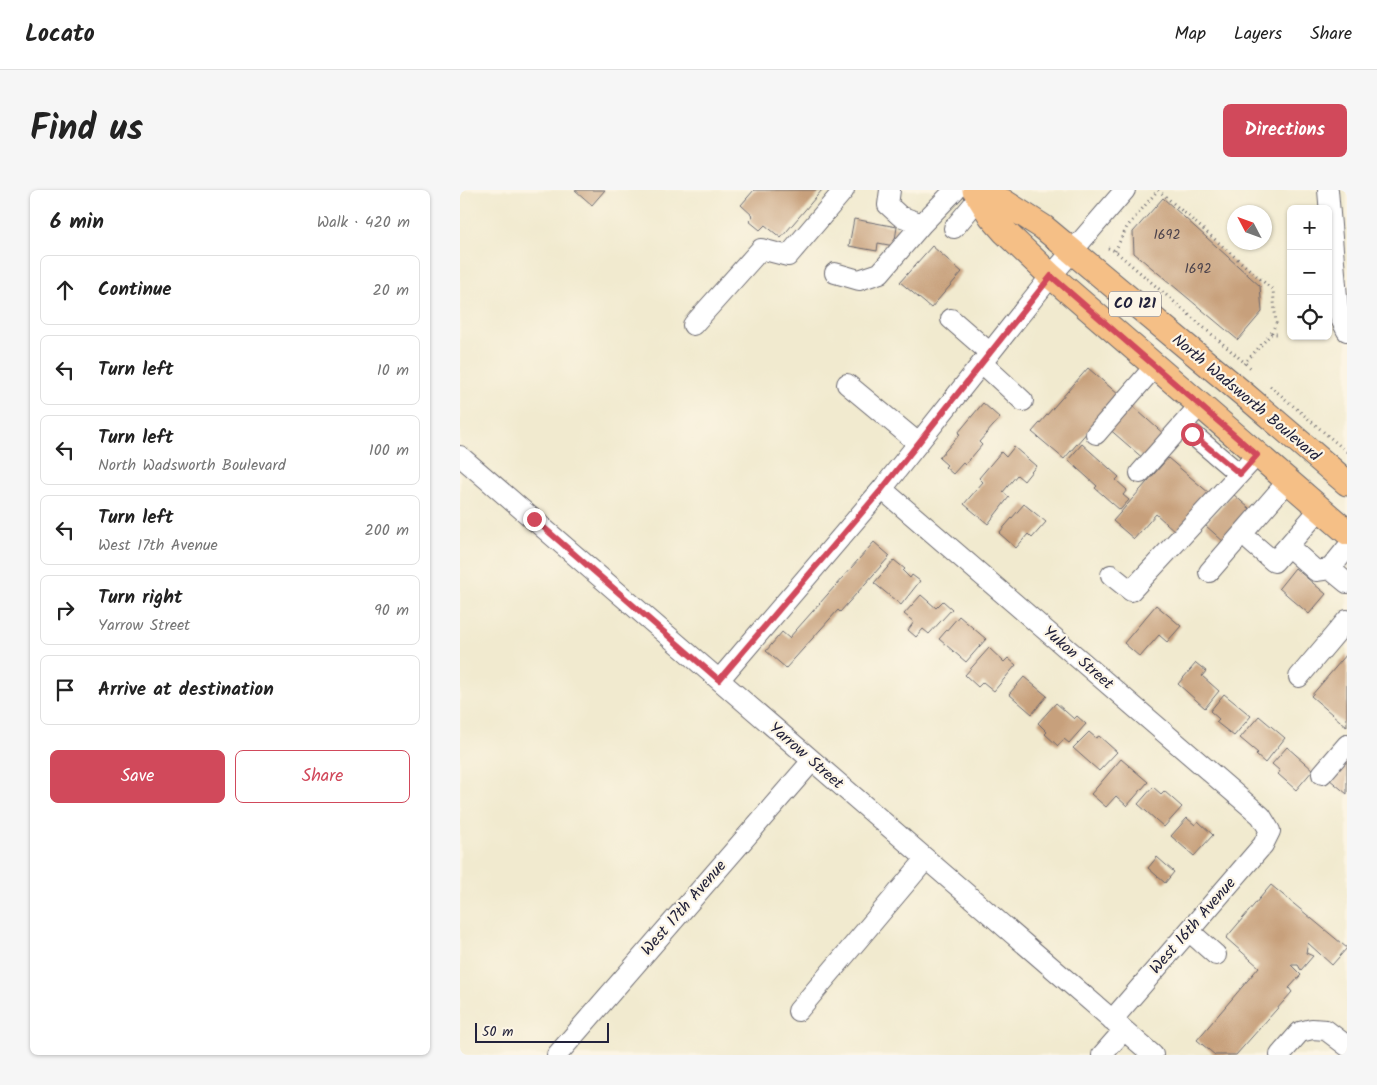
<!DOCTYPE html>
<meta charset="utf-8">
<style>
body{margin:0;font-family:Kalam,sans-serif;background:#f6f6f6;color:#222}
.controls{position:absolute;right:15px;top:15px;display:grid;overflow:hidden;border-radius:8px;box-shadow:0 1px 4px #0004}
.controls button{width:45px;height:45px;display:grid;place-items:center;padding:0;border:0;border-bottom:1px solid #e0e0e0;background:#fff;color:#222;font:25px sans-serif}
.compass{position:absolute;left:767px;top:15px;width:45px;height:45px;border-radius:50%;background:#fff;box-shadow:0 1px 4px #0004;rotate:311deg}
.scale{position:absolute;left:15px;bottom:12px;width:134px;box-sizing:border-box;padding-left:5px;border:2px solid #22223b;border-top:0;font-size:14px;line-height:18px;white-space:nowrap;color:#22223b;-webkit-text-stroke:4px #fcf5e5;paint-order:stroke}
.stop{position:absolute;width:15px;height:15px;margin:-11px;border:4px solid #d1495b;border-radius:50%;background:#fff}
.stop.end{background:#d1495b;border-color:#fff;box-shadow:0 1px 5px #0008}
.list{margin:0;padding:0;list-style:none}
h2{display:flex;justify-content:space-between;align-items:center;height:65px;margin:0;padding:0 20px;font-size:21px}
h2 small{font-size:16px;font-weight:400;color:#767676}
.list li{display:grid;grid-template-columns:32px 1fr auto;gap:15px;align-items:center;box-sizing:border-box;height:70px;margin:0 10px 10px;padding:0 10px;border:1px solid #e0e0e0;border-radius:8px}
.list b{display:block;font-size:19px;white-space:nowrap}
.list p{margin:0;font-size:16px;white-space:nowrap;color:#767676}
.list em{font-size:16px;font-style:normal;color:#767676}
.actions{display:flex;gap:10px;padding:15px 20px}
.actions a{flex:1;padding:11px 0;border:1px solid #d1495b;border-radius:8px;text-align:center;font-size:18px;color:#d1495b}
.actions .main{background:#d1495b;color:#fff}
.icon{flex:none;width:28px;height:28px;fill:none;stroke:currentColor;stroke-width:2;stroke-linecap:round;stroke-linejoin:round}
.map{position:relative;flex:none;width:887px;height:865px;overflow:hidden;border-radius:8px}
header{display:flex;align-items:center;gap:30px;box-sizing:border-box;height:70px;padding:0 25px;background:#fff;border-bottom:1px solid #e0e0e0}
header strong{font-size:24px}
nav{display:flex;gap:28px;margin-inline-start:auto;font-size:18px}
.intro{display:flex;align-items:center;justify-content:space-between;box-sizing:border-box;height:120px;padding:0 30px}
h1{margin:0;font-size:35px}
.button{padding:12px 22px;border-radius:8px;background:#d1495b;color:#fff;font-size:18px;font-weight:700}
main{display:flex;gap:30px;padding:0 30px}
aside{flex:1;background:#fff;border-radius:8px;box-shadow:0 1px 4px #0004}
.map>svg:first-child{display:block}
.building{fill:#c7a07b}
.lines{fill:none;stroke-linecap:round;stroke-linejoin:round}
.minor-casing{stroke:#6a686f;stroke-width:22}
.major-casing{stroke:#6a686f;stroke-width:27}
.path{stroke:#6a686f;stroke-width:3;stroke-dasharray:1 4;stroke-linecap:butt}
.minor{stroke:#fff;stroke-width:20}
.major{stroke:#f5bf86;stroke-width:25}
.route{stroke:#d1495b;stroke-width:6}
.labels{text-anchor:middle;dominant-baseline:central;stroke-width:4.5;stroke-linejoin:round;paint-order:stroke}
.number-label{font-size:14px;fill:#4b424b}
.shield{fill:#fcf5e5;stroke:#63616e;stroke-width:1}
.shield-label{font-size:15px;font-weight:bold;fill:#22223b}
.street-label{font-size:16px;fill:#22223b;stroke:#fcf5e5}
</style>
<header>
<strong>Locato</strong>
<nav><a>Map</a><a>Layers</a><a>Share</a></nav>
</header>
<div class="intro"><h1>Find us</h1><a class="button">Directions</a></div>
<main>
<aside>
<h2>6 min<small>Walk · 420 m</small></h2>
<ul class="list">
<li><svg class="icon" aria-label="ahead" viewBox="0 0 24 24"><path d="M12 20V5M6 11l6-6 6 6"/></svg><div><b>Continue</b></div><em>20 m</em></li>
<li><svg class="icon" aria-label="left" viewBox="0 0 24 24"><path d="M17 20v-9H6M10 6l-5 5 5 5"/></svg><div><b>Turn left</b></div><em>10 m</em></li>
<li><svg class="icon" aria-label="left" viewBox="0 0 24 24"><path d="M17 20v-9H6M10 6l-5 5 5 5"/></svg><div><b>Turn left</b><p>North Wadsworth Boulevard</p></div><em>100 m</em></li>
<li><svg class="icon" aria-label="left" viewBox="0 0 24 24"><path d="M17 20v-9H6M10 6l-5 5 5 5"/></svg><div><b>Turn left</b><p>West 17th Avenue</p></div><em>200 m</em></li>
<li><svg class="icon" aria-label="right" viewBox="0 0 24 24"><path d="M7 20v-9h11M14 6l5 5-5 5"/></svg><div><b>Turn right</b><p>Yarrow Street</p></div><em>90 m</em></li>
<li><svg class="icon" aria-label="arrive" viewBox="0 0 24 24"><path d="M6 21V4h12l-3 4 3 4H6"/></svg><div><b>Arrive at destination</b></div></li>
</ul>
<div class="actions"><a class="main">Save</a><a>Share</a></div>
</aside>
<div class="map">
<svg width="887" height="865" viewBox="0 0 887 865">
<rect width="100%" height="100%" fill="#fcf5e5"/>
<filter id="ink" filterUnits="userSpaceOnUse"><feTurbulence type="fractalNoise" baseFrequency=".02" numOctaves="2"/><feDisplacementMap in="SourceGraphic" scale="10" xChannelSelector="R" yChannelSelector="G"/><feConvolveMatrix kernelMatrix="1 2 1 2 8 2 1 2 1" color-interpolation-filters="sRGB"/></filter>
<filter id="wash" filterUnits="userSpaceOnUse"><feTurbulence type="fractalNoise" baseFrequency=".0096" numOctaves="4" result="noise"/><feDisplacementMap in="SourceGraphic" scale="20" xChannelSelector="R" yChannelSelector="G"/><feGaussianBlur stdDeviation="1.12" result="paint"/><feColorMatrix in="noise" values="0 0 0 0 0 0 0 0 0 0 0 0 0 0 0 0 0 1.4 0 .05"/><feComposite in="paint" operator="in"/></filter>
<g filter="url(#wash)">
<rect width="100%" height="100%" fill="#f1eacf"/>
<g id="blocks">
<path class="building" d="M115 0H145L132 15Z
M294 0H362L321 48 305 35 300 40 289 31 293 26 281 15Z
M703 8 800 96 802 122 778 150 674 63 673 42Z
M394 29 437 37 434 56 418 53 417 61 389 56Z
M472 56 502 82 471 118 440 92Z
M628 178 659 205 604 269 572 242Z
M523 213 540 228 519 252 522 255 505 275 503 273 493 284 485 277 487 275 479 268 500 244 498 243Z
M669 213 706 246 685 270 647 237Z
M622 254 659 287 656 290 667 300 663 305 669 310 660 320 635 298 637 296 608 270Z
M554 257 576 276 564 291 557 285 543 302 549 307 528 334 504 314 523 292 519 288 541 262 546 267Z
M708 268 749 303 716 342 696 324 674 349 653 331Z
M773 304 797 325 765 353 745 335Z
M564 314 586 332 572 348 568 344 556 358 539 343Z
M414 352 430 366 380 422 378 420 326 478 306 461 322 442 329 448Z
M434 370 445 379 443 381 450 388 452 385 460 391 441 415 414 393Z
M835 378 866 404 849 424 819 398Z
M461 405 476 418 483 411 492 419 469 444 463 439 456 447 448 440 454 432 444 424Z
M696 415 721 436 707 452 699 445 680 467 664 453Z
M499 426 526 449 506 472 479 449Z
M529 458 544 472 548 468 556 475 534 501 523 492 518 497 505 485Z
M887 464V537L851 506Z
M736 473 746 481 742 486 759 501 745 518 718 494Z
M564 487 587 506 572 524 549 504Z
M764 504 791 526 774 546 756 532 759 529 750 521Z
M596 513 614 529 617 526 626 534 609 553 604 549 598 556 585 544 587 542 578 533Z
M799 526 825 548 805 573 796 565 798 563 780 548Z
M629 542 636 548 639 546 657 562 639 581 613 558Z
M827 557 853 580 836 600 818 584 820 581 812 574Z
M887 568V604L869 589Z
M661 569 688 592 667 616 656 606 646 617 631 604Z
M693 597 701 604 704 601 722 617 704 637 678 614Z
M727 628 735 635 738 631 753 645 734 666 711 646Z
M697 667 714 682 705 693 688 678Z
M811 695 887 758 872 775 848 753 846 763 853 766 841 780 838 775H831L841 785 829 798 832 802 776 865H755L737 850 799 777 766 748Z"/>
</g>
</g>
<g filter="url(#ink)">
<use href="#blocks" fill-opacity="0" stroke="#6a686f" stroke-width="1"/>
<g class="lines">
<g class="minor-casing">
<path id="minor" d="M430 0 428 15 440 26 462 34 495 0
M868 0 878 119 881 129 887 141
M494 38 523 3
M375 83 399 90 420 83 462 34
M491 129 530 163
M233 135 301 59 328 66 384 0
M522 173 563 211
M387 194 458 253
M636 244 695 176
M732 244 779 284
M0 266 693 865
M680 283 740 215
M422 299 801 626 810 641 803 655 652 830
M791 352 814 372 860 319
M828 356 856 381 870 379 887 393
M870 379 887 358
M749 382 828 291
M651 385 671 401 797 265
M839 487 887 430
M259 490 422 299 591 86 665 0
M862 584 887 555
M729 741 756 765
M338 821 466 669
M97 865 352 571
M642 865 664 840
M820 865 840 842 852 839 866 840 887 856"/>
</g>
<g class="major-casing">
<path id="major" d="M515 0 531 26 545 42 591 86 887 342
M516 1 544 12 583 37 786 206 887 293"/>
</g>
<path class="path" d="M698 0 813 100 816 133 811 144
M648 58 655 61 792 179
M655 61 667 37 698 0
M784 174 811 144H819
M810 196 887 262"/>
<use href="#minor" class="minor"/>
<use href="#major" class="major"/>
</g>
</g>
<g class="lines" filter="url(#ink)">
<path class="route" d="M74 329 259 490 422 299 591 86 797 265 780 284 732 244"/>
</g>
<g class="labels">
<g class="number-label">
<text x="707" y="45">1692</text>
<text x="738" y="79">1692</text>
</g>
<rect class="shield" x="649" y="101.5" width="52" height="25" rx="4"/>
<g class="shield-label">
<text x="675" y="114">CO 121</text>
</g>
<g class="street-label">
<text transform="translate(786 208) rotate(40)">North Wadsworth Boulevard</text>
<text transform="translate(618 468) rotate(41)">Yukon Street</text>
<text transform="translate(346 566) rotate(41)">Yarrow Street</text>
<text transform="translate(224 718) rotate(-49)">West 17th Avenue</text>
<text transform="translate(733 736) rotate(-49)">West 16th Avenue</text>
</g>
</g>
</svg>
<div class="controls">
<button>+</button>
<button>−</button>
<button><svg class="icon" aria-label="locate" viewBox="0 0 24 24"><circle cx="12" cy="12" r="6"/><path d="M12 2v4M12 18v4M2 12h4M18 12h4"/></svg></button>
</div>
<svg class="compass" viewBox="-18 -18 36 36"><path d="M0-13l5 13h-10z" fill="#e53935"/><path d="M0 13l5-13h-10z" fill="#767676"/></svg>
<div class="scale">50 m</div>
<div class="stop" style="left:732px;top:244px"></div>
<div class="stop end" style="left:74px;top:329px"></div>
</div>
</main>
